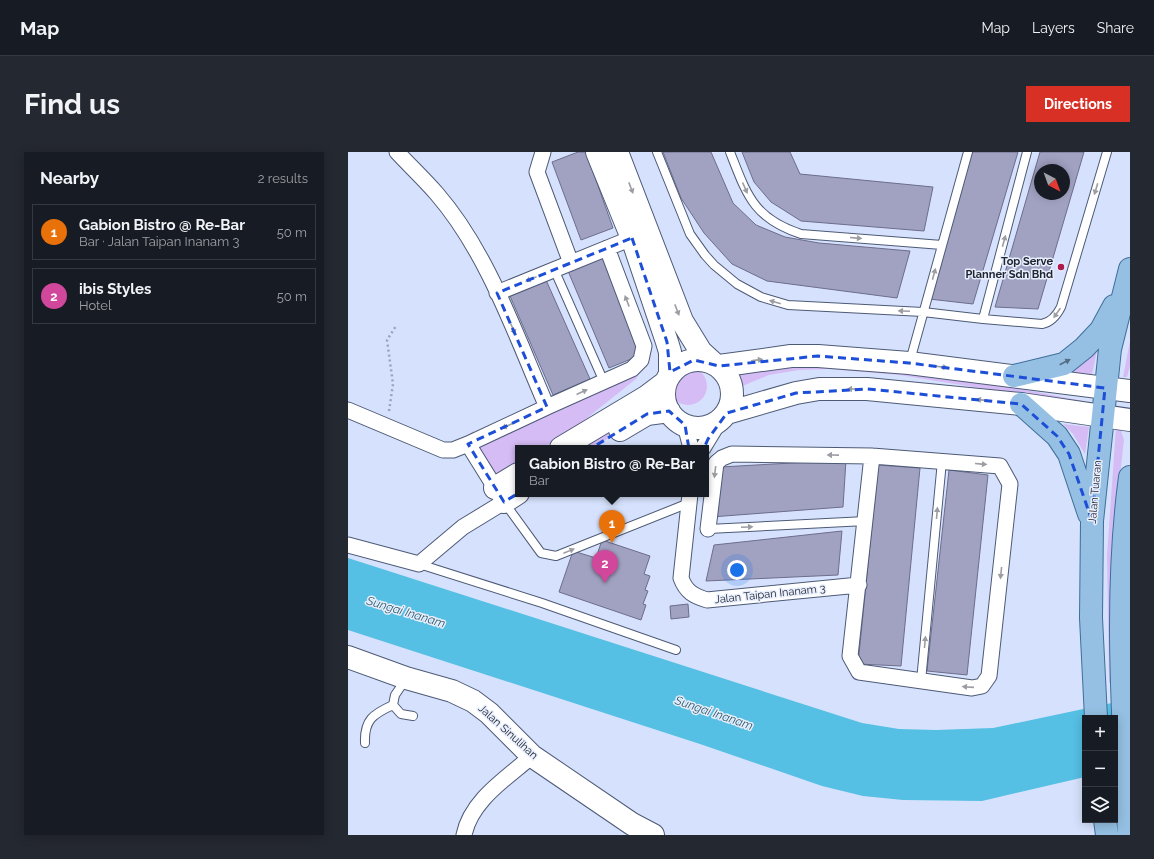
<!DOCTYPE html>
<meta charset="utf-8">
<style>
body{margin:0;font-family:Raleway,sans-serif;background:#242831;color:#f1f3f6}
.controls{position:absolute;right:12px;bottom:12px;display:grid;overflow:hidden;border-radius:0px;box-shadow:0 2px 10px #0003}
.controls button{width:36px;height:36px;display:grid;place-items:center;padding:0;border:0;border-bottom:1px solid #363941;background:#171b24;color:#f1f3f6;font:20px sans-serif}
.compass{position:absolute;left:686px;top:12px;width:36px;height:36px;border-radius:50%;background:#171b24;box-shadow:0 2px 10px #0003;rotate:139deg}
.you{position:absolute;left:389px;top:418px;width:14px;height:14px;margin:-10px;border:3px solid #fff;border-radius:50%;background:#1a73e8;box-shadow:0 0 0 6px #1a73e833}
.badge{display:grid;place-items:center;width:26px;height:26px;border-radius:50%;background:#d93025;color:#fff;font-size:13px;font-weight:700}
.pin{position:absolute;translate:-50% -33px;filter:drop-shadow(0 1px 2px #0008)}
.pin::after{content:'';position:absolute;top:21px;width:14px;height:12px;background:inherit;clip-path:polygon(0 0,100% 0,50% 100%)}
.popup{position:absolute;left:167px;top:293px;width:194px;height:52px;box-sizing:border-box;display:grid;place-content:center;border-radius:0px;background:#171b24;filter:drop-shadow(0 1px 3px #0005);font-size:13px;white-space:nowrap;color:#9ea1a6}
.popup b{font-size:15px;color:#f1f3f6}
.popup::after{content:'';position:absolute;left:50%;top:100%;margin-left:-8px;border:8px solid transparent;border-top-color:#171b24}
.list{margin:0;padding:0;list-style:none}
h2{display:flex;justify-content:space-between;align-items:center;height:52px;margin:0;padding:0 16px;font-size:17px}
h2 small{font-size:13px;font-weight:400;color:#9ea1a6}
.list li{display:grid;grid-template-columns:26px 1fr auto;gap:12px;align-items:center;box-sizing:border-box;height:56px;margin:0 8px 8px;padding:0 8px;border:1px solid #363941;border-radius:0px}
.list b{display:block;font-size:15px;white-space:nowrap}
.list p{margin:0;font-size:13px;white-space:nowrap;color:#9ea1a6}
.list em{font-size:13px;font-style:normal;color:#9ea1a6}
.icon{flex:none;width:22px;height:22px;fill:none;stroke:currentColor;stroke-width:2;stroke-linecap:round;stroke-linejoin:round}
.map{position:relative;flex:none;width:782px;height:683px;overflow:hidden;border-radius:0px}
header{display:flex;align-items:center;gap:24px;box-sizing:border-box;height:56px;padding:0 20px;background:#171b24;border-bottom:1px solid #363941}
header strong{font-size:19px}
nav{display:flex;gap:22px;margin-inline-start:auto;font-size:14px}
.intro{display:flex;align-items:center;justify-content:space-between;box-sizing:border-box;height:96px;padding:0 24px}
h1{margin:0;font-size:28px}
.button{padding:10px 18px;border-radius:0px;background:#d93025;color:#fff;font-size:14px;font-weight:700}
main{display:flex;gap:24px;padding:0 24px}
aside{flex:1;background:#171b24;border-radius:0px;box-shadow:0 2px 10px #0003}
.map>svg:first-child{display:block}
.green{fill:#d6bcf5}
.water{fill:#55bfe4}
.building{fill:#a1a1c2;stroke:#6d6d8c;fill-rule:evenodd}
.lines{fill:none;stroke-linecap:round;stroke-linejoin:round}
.lane-casing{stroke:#4d5a76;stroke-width:10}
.street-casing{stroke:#4d5a76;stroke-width:17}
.secondary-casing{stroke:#4d5a76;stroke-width:24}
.primary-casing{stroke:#3e6e99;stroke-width:24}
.path{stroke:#99a3b9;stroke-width:2.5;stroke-dasharray:2 3;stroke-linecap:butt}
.lane{stroke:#fff;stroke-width:8}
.street{stroke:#fff;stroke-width:15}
.secondary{stroke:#fff;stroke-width:22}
.primary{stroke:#95c0e3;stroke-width:22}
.oneway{fill:#9b9da3}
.oneway2{fill:#556b82}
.marked{fill:none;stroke:#1d4ed8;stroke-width:3;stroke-dasharray:8 5;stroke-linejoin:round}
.poi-dot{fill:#ac1a4e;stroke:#e9effd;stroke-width:1.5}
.labels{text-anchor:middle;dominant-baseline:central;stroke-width:3;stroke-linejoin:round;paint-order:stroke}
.poi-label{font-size:11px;font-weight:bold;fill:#202532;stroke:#e9effd;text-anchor:end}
.street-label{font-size:11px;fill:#202532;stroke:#e9effd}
.water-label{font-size:12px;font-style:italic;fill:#2c596a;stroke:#e9effd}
</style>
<header>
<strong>Map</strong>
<nav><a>Map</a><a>Layers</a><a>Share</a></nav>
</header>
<div class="intro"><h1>Find us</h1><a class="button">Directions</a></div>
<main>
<aside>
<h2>Nearby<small>2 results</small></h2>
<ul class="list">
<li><span class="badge" style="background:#e8710a">1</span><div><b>Gabion Bistro @ Re-Bar</b><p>Bar · Jalan Taipan Inanam 3</p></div><em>50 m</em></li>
<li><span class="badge" style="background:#d1479c">2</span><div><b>ibis Styles</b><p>Hotel</p></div><em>50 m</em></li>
</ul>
</aside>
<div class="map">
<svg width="782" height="683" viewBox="0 0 782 683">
<rect width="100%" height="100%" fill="#d6e2fd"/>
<path class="green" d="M782 189V214L779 225H775Z
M749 199 744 222 721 221Z
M414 205 586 220 735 249V253L552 223 481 217 451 218 421 223 380 240 377 214Z
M321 234a19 19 0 1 1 38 0a19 19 0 1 1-38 0Z
M293 218 288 227 234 270 195 296H170V312L146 324 119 285 125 279 130 290Z
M287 258 292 266 245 296H227Z
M715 272 741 275 737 302 725 282Z
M768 275 772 276 776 288 770 341 766 530 761 531 759 403Z"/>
<path class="water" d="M0 406 514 571 551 577 588 578 645 576 773 549 767 566H737V625L634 649 555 648 515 644 474 634 352 592 0 478Z"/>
<path class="building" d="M230 0H238L265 76 233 88 204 10Z
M315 0H363L385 51 408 73 437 85 471 91 562 99 549 146 419 129 384 112 356 81 333 46Z
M394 0H442L452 22 585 35 576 79 453 69 423 50 406 30Z
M622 0H670L625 152 581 147Z
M692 0H736L690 157 647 155ZM692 18H716V42H692Z
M254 104 292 196 288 205 261 216 220 119Z
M198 128 242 227 205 243 162 144Z
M498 308 495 355 363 365 372 315Z
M530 313 572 316 553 514 510 512Z
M601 318 640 323 619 523 579 519Z
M494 379 490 423 358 429 366 393Z
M254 388 302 404 296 422 302 424 297 438 300 439 295 452 298 453 293 468 211 440 225 399 248 406Z
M340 452 341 465 323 467 322 454Z"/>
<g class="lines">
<g class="lane-casing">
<path id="lane" d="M309 0 342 82 357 103 366 113 389 132 413 145 440 153 575 160 635 167 694 172C704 170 709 163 713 155L759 0
M382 0C399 43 405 66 453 82L594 93
M206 117 256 230
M635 167 679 0
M562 209 620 0
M156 350 193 401 208 404 341 351
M360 377 518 369
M71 412 194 451 328 498
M58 527 47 543 45 553 53 562 65 564
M573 529 594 309
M17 591C16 568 25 562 45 553"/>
</g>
<g class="street-casing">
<path id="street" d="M49 0C62 14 76 27 89 42 140 101 168 184 199 255L120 292
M195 0 189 20 223 111
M149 141 284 86
M199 255 284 217 293 208 296 194 259 96
M0 258 95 298H105L120 292 156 350 115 375 71 412 0 393
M337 273 343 296
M355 296 372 268
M342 342 333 426C338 440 346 444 359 448L511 433
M360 377 368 311 374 306 384 302 524 304 652 314 662 332 641 524 634 534 624 536 511 520 502 504 524 304
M116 683C123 648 159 626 184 604"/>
</g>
<g class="secondary-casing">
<path id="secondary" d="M249 0 284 86 319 190 322 200V223
M269 0 334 169 353 200 364 210
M316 242a34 34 0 1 1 68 0a34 34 0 1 1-68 0Z
M371 214 443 204H470L561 211 782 239
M379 261 448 241 471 237H519L673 252 782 268
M272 278 299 262 321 259
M213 296 298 245 318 230
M147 336 170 322
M156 350 170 341
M0 505 58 526 104 539 125 549 141 561 184 604 284 672 305 683"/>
</g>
<g class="primary-casing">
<path id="primary" d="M666 224 716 212 736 196 753 178 766 154
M673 252 709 284 721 302 741 362
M748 566 743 466 744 369 762 197 782 117
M757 668 759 683
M781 683C775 564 766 443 782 325"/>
</g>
<path class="path" d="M41 259 45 232 39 188 48 174"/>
<use href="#lane" class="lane"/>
<use href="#street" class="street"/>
<use href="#secondary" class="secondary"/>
<use href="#primary" class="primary"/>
</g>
<defs><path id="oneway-solid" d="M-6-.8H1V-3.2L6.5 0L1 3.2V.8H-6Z"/></defs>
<g class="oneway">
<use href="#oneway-solid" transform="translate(283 36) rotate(69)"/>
<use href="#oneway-solid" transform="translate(397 36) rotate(66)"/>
<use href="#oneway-solid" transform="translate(748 37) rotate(107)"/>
<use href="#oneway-solid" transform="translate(508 86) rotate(5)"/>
<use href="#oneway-solid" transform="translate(656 89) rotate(-75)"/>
<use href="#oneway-solid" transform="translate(586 122) rotate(-75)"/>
<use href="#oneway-solid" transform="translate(183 127) rotate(158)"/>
<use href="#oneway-solid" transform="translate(279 149) rotate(-111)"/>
<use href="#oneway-solid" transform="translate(427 150) rotate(-164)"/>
<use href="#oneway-solid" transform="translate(329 158) rotate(69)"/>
<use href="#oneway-solid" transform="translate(556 159) rotate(-177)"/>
<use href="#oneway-solid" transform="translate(709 161) rotate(125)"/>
<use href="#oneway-solid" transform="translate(165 177) rotate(67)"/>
<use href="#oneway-solid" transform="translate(409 208) rotate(-7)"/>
<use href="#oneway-solid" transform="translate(594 215) rotate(7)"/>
<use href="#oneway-solid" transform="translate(505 237) rotate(-179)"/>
<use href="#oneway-solid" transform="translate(234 240) rotate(-24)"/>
<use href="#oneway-solid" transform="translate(634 248) rotate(-174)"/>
<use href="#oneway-solid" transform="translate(159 274) rotate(155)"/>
<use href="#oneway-solid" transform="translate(485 303) rotate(-179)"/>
<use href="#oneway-solid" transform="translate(633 312) rotate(5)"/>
<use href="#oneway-solid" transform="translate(367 320) rotate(97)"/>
<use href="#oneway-solid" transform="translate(589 361) rotate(-85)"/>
<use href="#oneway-solid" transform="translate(399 375) rotate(-3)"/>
<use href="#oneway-solid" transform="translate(221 399) rotate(-22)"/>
<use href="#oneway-solid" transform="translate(653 421) rotate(96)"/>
<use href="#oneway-solid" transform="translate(577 490) rotate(-85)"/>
<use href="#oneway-solid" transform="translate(620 535) rotate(-176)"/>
</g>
<use class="oneway2" href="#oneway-solid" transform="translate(717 210) rotate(-27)"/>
<path class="marked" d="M284 86 319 190 322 220 346 208 371 214 470 204 561 211 757 236 744 369 721 302 709 284 673 252 519 237 448 241 379 261 360 287 345 321 337 273 321 259 299 262 156 350 120 292 199 255 149 141Z"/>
<circle class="poi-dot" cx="713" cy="115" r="4"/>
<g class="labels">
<g class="poi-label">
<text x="705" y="109">Top Serve<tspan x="705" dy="13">Planner Sdn Bhd</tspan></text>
</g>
<g class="street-label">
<text transform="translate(747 340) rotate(-85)">Jalan Tuaran</text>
<text transform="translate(422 442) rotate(-6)">Jalan Taipan Inanam 3</text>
<text transform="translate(160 580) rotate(42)">Jalan Sinulihan</text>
</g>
<g class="water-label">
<text transform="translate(58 460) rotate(17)">Sungai Inanam</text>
<text transform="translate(366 561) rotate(19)">Sungai Inanam</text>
</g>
</g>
</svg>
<div class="controls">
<button>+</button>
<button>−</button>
<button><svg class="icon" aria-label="layers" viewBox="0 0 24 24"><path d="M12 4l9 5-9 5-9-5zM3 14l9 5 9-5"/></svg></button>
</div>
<svg class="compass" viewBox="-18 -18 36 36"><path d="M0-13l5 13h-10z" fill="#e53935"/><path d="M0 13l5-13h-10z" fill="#9ea1a6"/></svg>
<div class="you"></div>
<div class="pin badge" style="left:264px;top:391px;background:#e8710a">1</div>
<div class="popup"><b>Gabion Bistro @ Re-Bar</b>Bar</div>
<div class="pin badge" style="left:257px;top:431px;background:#d1479c">2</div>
</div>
</main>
